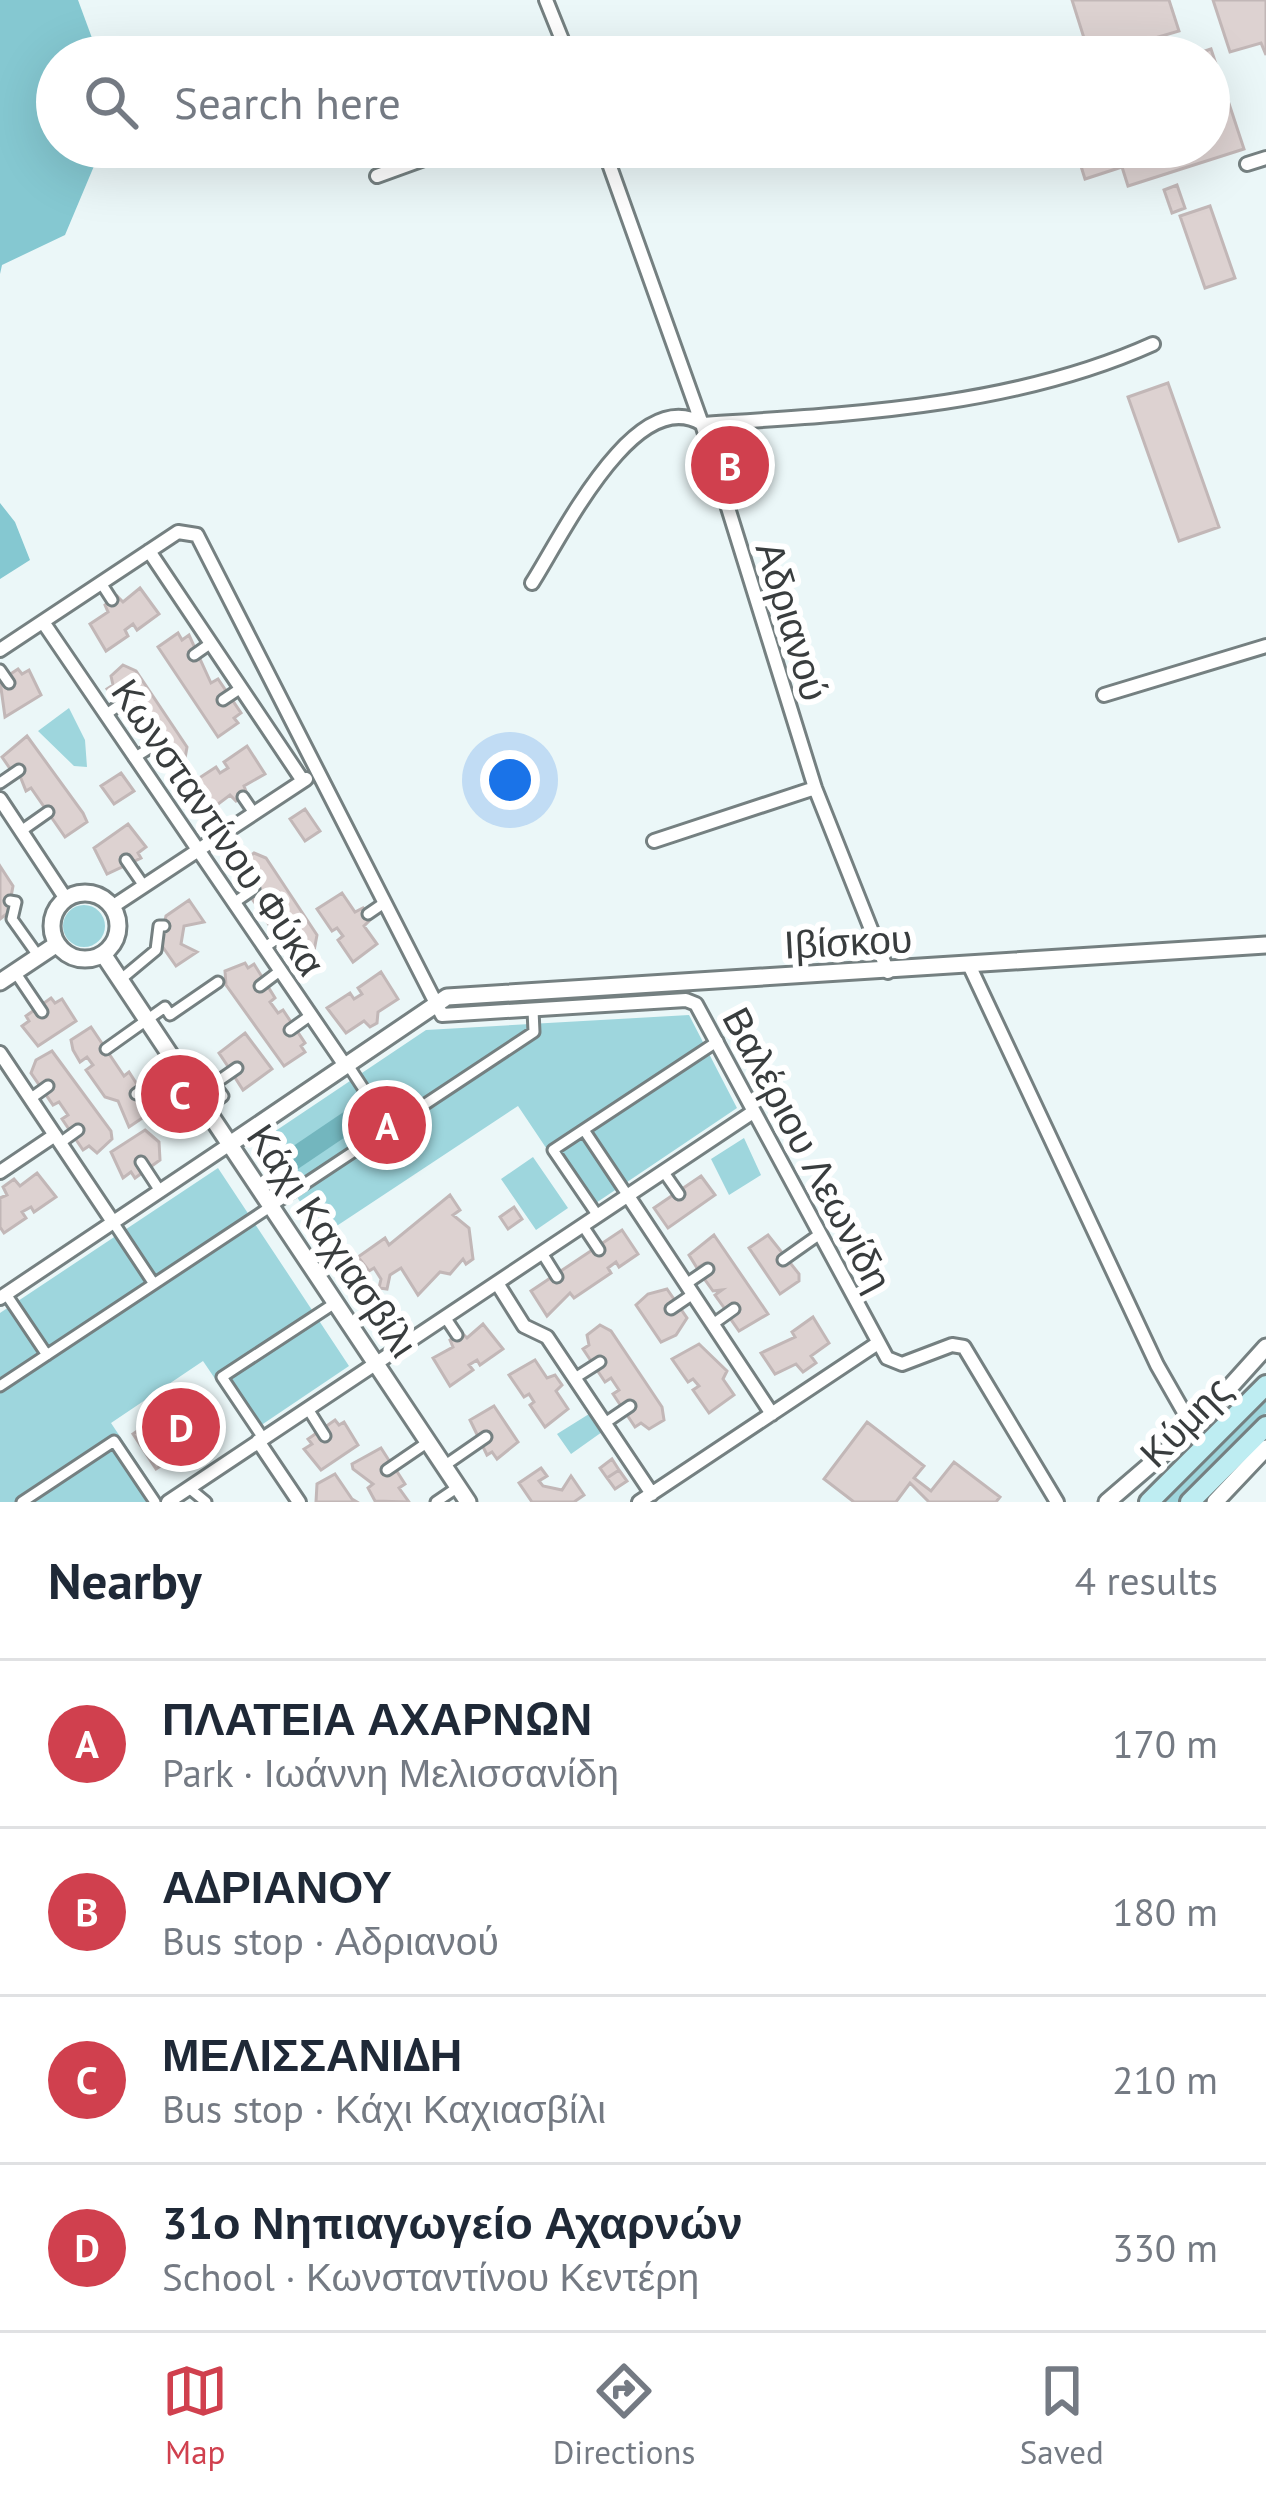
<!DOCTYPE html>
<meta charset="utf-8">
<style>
body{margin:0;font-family:"PT Sans",sans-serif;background:#f6f6f7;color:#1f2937}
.you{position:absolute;left:510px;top:780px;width:42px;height:42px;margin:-30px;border:9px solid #fff;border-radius:50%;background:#1a73e8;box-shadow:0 0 0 18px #1a73e833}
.badge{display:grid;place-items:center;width:78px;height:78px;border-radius:50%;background:#d0404e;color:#fff;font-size:39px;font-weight:700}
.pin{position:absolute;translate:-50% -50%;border:6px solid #fff;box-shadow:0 3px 12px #0006}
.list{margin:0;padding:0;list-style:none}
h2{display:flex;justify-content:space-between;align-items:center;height:156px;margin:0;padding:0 48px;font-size:51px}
h2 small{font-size:39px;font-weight:400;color:#747a83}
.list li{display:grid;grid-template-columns:78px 1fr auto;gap:36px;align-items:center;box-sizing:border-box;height:168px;padding:0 48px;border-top:3px solid #e0e1e3}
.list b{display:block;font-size:45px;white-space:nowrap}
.list p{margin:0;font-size:39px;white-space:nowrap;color:#747a83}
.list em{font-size:39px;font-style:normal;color:#747a83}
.icon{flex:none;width:66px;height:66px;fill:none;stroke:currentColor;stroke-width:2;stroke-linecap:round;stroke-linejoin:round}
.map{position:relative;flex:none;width:1266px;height:1502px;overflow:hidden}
.search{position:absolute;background:#fff;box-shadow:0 12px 48px #0002;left:36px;right:36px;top:36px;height:132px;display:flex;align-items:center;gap:30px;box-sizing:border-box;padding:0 42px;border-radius:66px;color:#747a83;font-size:45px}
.sheet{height:828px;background:#fff}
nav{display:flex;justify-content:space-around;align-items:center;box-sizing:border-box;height:168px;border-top:3px solid #e0e1e3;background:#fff;font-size:33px;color:#747a83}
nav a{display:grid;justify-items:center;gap:6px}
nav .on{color:#d0404e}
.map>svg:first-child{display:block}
.green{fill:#9ed6dd}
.forest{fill:#85c8d1}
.water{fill:#73b6be}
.building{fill:#ddd2d1;stroke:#c2b7b7;stroke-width:3}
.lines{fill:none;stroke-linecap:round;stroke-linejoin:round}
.pedestrian-casing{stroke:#758081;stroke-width:15}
.minor-casing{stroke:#758081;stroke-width:18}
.tertiary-casing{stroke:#758081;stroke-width:21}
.secondary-casing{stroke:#758081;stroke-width:24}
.pedestrian{stroke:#fff;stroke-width:9}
.minor{stroke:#fff;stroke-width:12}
.tertiary{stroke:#fff;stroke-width:15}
.secondary{stroke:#beedf2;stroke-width:18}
.labels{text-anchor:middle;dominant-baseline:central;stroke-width:12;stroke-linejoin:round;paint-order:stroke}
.street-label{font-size:39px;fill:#393d3e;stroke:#fff}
</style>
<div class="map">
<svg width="1266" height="1502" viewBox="0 0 1266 1502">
<rect width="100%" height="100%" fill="#ebf7f8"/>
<path class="green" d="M69 708 85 740 87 767 74 766 38 731Z
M63 926a21 21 0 1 1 42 0a21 21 0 1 1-42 0Z
M689 1015 737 1108 587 1209 518 1106 323 1235 259 1142 426 1030Z
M744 1138 761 1175 729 1195 711 1159Z
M533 1157 568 1208 536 1230 501 1179Z
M218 1168 349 1366 251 1432 203 1361 111 1423 159 1495 148 1502H0V1313Z
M1266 1399V1413L1179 1502H1163Z
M589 1414 602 1432 571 1454 557 1434Z"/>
<path class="forest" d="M0 0H78L99 57H57V147H102L65 235 2 265 0 274Z
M0 503 15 522 30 560 0 579Z"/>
<path class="water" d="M351 1107 363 1125 289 1175 277 1157Z"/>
<path class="building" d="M1072 0H1169L1179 31 1090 57Z
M1213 0H1266V55L1261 43 1230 52Z
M1211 49 1244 149 1128 186 1122 167 1085 179 1075 147H1209V57H1187Z
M1177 185 1185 208 1172 213 1164 190Z
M1210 206 1235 278 1205 288 1180 216Z
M1168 383 1219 527 1179 541 1128 397Z
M140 588 159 614 137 630 133 624 125 630 128 636 106 651 90 624 108 612 105 605 117 596 123 602Z
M178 633 182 640 189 635 211 683 218 679 241 713 234 718 238 723 218 737 158 647Z
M123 665 136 671 187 747 184 764 159 767 150 754 156 750 152 744 146 748 135 718 129 722 107 689 113 685 111 676Z
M18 669 22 674 29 670 41 695 5 717 0 681Z
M27 736 83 813 87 822 65 837 31 788 26 791 16 766 11 770 2 757Z
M247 746 265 774 244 786 247 794 236 801 230 795 213 808 193 782 216 767 220 773 228 768 224 762Z
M121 773 134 791 114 804 101 786Z
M305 809 320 831 305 841 290 819Z
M128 824 146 847 138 853 141 858 107 874 94 848Z
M254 853 266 858 317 935 314 951 289 954 267 922 273 918 265 906 259 909 237 877 243 873 241 863Z
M0 866 13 886 8 913 0 919Z
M342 893 355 912 363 908 371 919 364 926 377 944 353 962 338 940 343 936 337 928 332 931 317 909Z
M189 900 204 922 184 926 181 944 197 952 176 966 160 943 166 916Z
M245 963 248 968 254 964 275 998 270 1002 278 1013 283 1010 305 1043 301 1046 305 1052 284 1066 226 985 225 971Z
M381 972 398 999 378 1012 377 1023 370 1027 364 1021 346 1033 327 1008 350 993 354 999 362 994 358 988Z
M51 998 55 1003 62 999 76 1021 38 1046 22 1026 29 1021 26 1016Z
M91 1027 124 1076 129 1072 138 1086 134 1090 139 1097 143 1094 154 1110 129 1127 118 1101 105 1097 86 1070 93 1065 87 1057 80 1062 73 1050 71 1040Z
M245 1033 272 1069 243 1090 234 1076 240 1071 235 1064 229 1068 219 1053Z
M52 1051 111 1131 112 1139 97 1153 89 1146 83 1150 62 1119 68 1115 59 1102 53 1105 31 1073 36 1060Z
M145 1130 159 1142 160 1160 135 1178 131 1172 123 1178 111 1152Z
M37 1173 56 1197 34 1212 31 1207 22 1212 26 1218 4 1233 0 1227V1198L7 1195 3 1187 14 1179 20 1186Z
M701 1176 715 1195 668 1228 654 1208Z
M450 1195 460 1210 453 1215 469 1228 473 1259 466 1264 463 1259 450 1274 440 1272 418 1295 401 1268 390 1275 387 1289 379 1288 381 1279 374 1268 369 1271 358 1257 385 1238 389 1245Z
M514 1207 522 1219 508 1229 500 1217Z
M622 1230 638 1254 619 1267 616 1262 608 1268 611 1273 574 1298 570 1293 547 1316 531 1291Z
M714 1235 768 1314 739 1331 730 1318 737 1313 731 1305 725 1309 715 1295 722 1290 713 1291 703 1277 710 1272 704 1264 697 1268 689 1255Z
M768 1235 799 1274V1281L780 1294 749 1248Z
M667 1289 687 1318 676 1335 661 1342 636 1305 648 1294Z
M813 1317 829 1343 811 1356 816 1363 803 1372 796 1364 775 1374 761 1353 795 1337 792 1332Z
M483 1324 503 1349 480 1365 477 1360 469 1365 473 1370 450 1386 433 1358 453 1347 450 1340 461 1332 467 1338Z
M600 1325 611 1331 662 1407 664 1420 649 1429 641 1423 635 1427 613 1394 619 1390 611 1378 605 1382 583 1349 589 1345 587 1335Z
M699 1344 727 1371 723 1379 734 1395 709 1413 693 1390 699 1386 693 1379 688 1382 672 1359Z
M535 1360 547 1378 555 1375 562 1385 556 1391 568 1409 545 1427 530 1405 534 1402 529 1394 524 1397 509 1375Z
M494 1406 518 1442 497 1459 492 1452 487 1455 470 1420Z
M169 1409 197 1452 181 1463 176 1456 156 1469 133 1434 149 1423 153 1429V1420Z
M335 1420 339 1425 344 1422 358 1445 321 1470 304 1449 312 1444 308 1439Z
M867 1422 924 1466 914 1478 931 1491 954 1462 1000 1497 996 1502H929L910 1483 896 1502H854L824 1479Z
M381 1448 390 1462 384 1466 390 1474 396 1470 405 1484 399 1488 409 1502 375 1501 368 1488 373 1484 353 1469 352 1464Z
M612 1459 619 1470 607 1478 600 1468Z
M541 1468 547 1476 539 1481 543 1486 562 1490 571 1476 584 1495 574 1502H532L519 1483Z
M619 1470 627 1481 615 1489 607 1478Z
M335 1474 352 1499 357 1502H316L317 1484Z"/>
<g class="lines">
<g class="pedestrian-casing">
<path id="pedestrian" d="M101 583 112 600
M194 655 211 643
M0 670 9 683
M223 700 241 688
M105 715 124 702
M134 758 153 746
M0 783 19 770
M243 797 254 813
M21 831 48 812
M126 860 144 886
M10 901 16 902 12 919 39 957
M235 902 254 889
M368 914 384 903
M265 947 284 934
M15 972 42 1012
M120 980 156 950 159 926H164
M260 986 281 970
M290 1030 311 1015
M106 1049 165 1007 170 1015 218 982
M348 1065 395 1137
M136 1094 177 1066
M30 1099 48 1086
M206 1108 223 1096 214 1084 237 1068
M584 1130 628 1196
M60 1143 78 1130
M141 1162 160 1191
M663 1171 679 1194
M598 1216 553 1150 718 1041
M113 1222 154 1284
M583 1226 599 1250
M542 1253 557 1277
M783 1260 817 1236
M686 1284 708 1269
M6 1294 47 1355
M671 1309 693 1294
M445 1317 457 1335
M713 1324 734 1309
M575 1378 600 1362
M0 1386 534 1032 533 1010
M308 1409 325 1436
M605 1423 630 1406
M263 1438 222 1377 335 1303
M444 1466 486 1437
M387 1470 428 1442
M189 1488 206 1502
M22 1502 114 1441 155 1502
M436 1502 458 1487"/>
</g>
<g class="minor-casing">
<path id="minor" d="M546 0 569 57
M603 147 702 424 815 788 888 972
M1247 164 1266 158
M377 176 457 147
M149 551 303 781
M532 583C560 540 635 382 702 424 853 414 1013 407 1153 344
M43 622 346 1067
M0 650 178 532 197 535 442 1015 686 1000 696 1004 887 1358 902 1364 952 1345 964 1347 1057 1502
M1104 695 1266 646
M0 799 66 899
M654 841 815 788
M112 907 306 779
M970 967 1157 1365 1193 1428
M0 1053 113 1222
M0 1172 55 1135
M628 1196 772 1414
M497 1283 524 1326 547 1337 652 1494
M0 1298 230 1144
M258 1441 299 1502
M168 1502 753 1112
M639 1502 878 1343"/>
</g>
<g class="tertiary-casing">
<path id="tertiary" d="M52 926a33 33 0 1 1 66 0a33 33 0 1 1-66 0Z
M103 954 468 1502
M0 982 57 944
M230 1144 447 997 1266 945
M1107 1502 1193 1428 1266 1347
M1215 1502 1266 1448"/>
</g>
<g class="secondary-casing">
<path id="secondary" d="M1149 1502 1266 1385
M1190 1502 1266 1426"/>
</g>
<use href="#pedestrian" class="pedestrian"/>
<use href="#minor" class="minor"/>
<use href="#tertiary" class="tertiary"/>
<use href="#secondary" class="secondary"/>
</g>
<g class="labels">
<g class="street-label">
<text transform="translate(793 621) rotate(73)">Αδριανού</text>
<text transform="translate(219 827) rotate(56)">Κωνσταντίνου Φύκα</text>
<text transform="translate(848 941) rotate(-3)">Ιβίσκου</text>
<text transform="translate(808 1149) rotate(62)">Βαλέριου Λεωνίδη</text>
<text transform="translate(333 1240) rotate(56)">Κάχι Καχιασβίλι</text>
<text transform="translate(1185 1421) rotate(-45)">Κύμης</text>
</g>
</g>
</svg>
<div class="you"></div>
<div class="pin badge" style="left:387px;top:1125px">A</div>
<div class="pin badge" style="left:730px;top:465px">B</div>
<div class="pin badge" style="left:180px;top:1094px">C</div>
<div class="pin badge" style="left:181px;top:1427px">D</div>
<div class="search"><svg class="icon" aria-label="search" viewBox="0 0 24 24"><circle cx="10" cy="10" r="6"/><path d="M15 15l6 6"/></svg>Search here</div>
</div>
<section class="sheet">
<h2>Nearby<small>4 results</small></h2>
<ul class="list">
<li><span class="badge">A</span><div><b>ΠΛΑΤΕΙΑ ΑΧΑΡΝΩΝ</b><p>Park · Ιωάννη Μελισσανίδη</p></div><em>170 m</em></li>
<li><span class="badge">B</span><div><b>ΑΔΡΙΑΝΟΥ</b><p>Bus stop · Αδριανού</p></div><em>180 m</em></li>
<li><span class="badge">C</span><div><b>ΜΕΛΙΣΣΑΝΙΔΗ</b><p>Bus stop · Κάχι Καχιασβίλι</p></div><em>210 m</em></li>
<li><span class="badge">D</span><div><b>31ο Νηπιαγωγείο Αχαρνών</b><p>School · Κωνσταντίνου Κεντέρη</p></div><em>330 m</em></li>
</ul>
</section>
<nav>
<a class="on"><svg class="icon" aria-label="map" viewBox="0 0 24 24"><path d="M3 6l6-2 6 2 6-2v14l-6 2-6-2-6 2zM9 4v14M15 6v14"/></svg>Map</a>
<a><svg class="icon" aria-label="directions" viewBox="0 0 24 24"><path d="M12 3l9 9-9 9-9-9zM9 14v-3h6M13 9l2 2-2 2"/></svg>Directions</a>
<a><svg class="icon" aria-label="saved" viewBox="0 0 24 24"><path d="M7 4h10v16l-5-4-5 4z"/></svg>Saved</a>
</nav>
